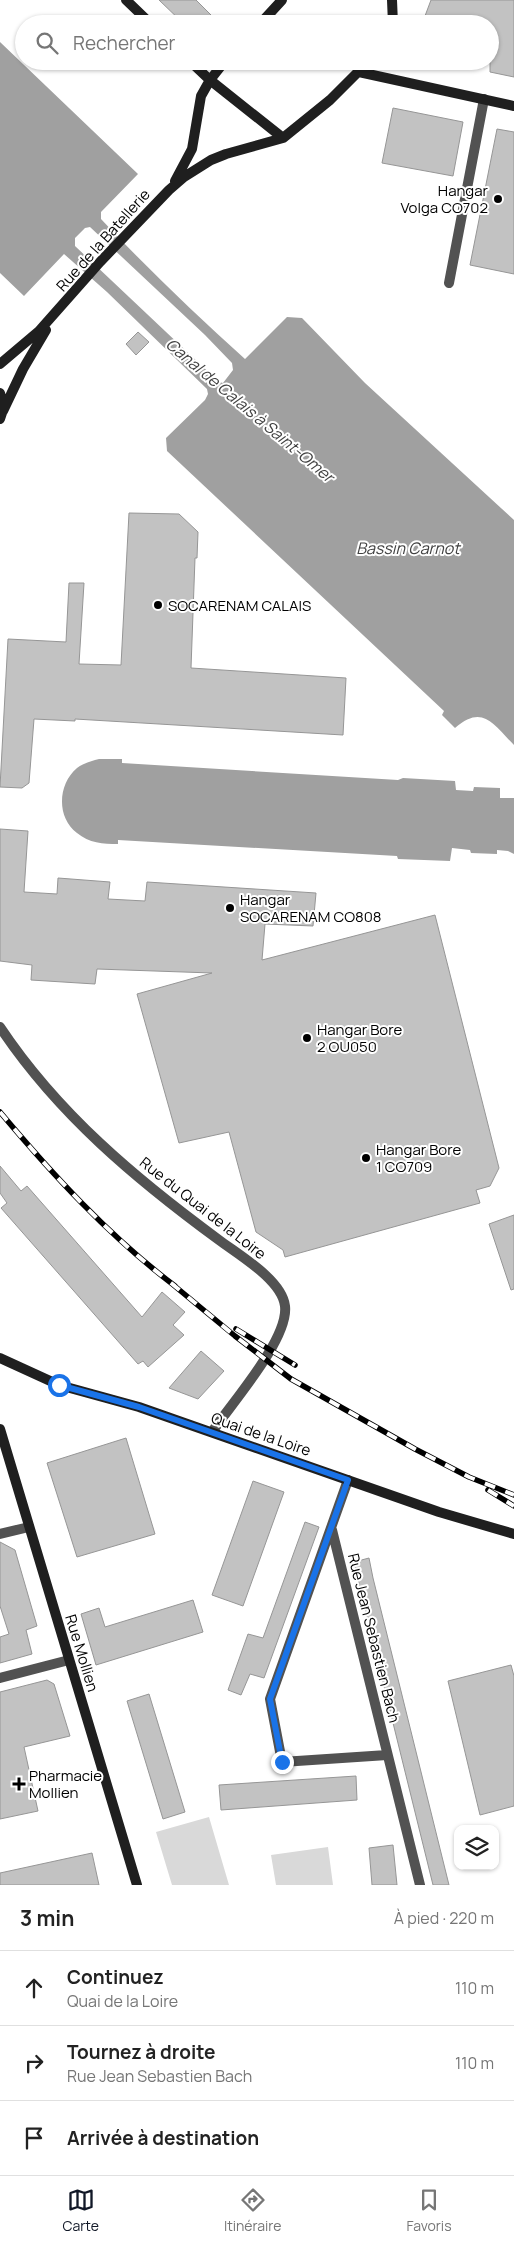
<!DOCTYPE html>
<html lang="fr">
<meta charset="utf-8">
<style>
body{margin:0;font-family:Manrope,sans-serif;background:#f6f6f6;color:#222}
.controls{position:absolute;right:15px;bottom:15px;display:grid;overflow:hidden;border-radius:10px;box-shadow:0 1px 4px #0004}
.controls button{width:45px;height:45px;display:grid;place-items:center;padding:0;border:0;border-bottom:1px solid #e0e0e0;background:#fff;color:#222;font:25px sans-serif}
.stop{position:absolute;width:15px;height:15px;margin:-11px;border:4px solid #1a73e8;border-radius:50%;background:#fff}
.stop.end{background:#1a73e8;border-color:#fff;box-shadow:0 1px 5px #0008}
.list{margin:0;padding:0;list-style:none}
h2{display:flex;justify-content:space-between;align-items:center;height:65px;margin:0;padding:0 20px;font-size:21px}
h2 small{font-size:16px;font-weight:400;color:#767676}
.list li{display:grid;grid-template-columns:32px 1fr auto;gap:15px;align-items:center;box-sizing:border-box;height:75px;padding:0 20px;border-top:1px solid #e0e0e0}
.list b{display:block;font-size:19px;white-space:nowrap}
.list p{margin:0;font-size:16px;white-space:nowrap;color:#767676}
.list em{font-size:16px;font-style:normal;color:#767676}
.icon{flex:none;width:28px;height:28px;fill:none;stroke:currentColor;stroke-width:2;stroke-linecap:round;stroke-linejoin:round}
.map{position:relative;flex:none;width:514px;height:1885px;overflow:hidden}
.search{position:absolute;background:#fff;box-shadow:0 1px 4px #0004;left:15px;right:15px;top:15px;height:55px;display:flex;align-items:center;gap:12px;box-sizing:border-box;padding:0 18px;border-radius:28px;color:#767676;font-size:19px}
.sheet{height:290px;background:#fff}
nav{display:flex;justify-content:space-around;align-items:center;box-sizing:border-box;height:70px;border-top:1px solid #e0e0e0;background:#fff;font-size:14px;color:#767676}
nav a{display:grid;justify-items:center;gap:2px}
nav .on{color:#111827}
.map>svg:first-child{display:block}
.green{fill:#d9d9d9}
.water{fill:#a0a0a0;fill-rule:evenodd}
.building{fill:#c2c2c2;stroke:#969696}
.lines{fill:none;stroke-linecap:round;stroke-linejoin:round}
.street{stroke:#525252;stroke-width:10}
.secondary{stroke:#1f1f1f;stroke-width:10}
.rail-casing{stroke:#000;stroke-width:5.5}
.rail{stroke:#fff;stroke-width:4;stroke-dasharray:11;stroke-linecap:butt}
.route{stroke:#1a73e8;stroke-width:6}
.poi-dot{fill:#000;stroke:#fff;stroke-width:2}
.labels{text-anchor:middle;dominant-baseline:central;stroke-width:4;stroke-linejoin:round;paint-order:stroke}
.poi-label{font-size:15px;fill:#000;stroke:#fff;text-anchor:start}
.street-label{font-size:15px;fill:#000;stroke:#fff}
.water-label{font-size:16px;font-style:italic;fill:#414141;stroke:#fff}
</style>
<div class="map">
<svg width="514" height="1885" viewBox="0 0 514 1885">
<rect width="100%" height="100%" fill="#fff"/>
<path class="green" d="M209 1817 229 1885H172L156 1832Z
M328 1847 333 1885H276L271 1855Z"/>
<path class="water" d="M0 42 138 174 101 212V219C147 268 195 314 245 359L287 317 302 318 365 383 514 520V745C493 724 483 704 455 728L442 715 444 711 167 451 166 438 205 400 208 394 207 389 107 292 64 254 24 296 0 273ZM90 227 205 335 232 363 233 370 223 383 219 382 75 246V238L85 228Z
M99 759H122V763L398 780 403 778 455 781 456 790 473 791 474 787 500 788V798H514V854L508 851 497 850V854L471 853 470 850 452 848 450 861 398 859 397 856 118 840V844C103 844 89 843 77 833 56 817 58 784 77 768 84 763 91 761 99 759Z"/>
<path class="building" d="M159 0H196L220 24H184Z
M431 0H514V77L490 72V24H422Z
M393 108 463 122 453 176 382 163Z
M497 129 514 132V274L470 265Z
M138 332 149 342 136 355 126 344Z
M129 513 179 514 198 532 197 558H195L191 668 346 678 343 735 75 719V721L34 719 29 783 22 788 0 787 8 639 66 642 69 583H84L79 664 121 665Z
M0 829 28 831 24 892 57 894 58 878 110 882 108 899 145 901 147 882 316 893 313 926 265 924 262 960 435 915 499 1168 490 1186 476 1190 480 1203 285 1257 283 1250 256 1232 229 1132 179 1143 137 994 212 973 97 969 95 984 31 980 32 965 0 961Z
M0 1166 21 1191 27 1186 142 1317 162 1292 185 1312 173 1325 184 1335 148 1367 143 1361 138 1364 1 1208 7 1203 0 1193Z
M514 1215V1289L511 1290 489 1224Z
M201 1351 224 1371 198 1399 169 1388Z
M126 1438 155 1534 77 1557 47 1463Z
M253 1481 284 1492 243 1606 212 1595Z
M305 1522 319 1527 264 1678 250 1674 241 1695 228 1690 248 1634 263 1638Z
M0 1542 15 1550 37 1626 26 1630 32 1654 0 1663V1637L9 1634 0 1606Z
M369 1558 373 1578 449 1885H433L376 1654 354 1562Z
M193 1600 203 1632 96 1665 81 1614 99 1608 105 1627Z
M511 1665 514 1676V1806L480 1815 448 1681Z
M47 1680 54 1684 70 1736 24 1747 38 1811 0 1819V1692Z
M149 1694 185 1812 163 1819 127 1701Z
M356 1776 357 1800 221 1810 219 1785Z
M393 1845 397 1885H372L369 1848Z
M92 1853 99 1885H0V1873Z"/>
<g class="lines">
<path class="street" d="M449 283 484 99
M0 1027C58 1114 136 1179 219 1240 239 1255 282 1280 285 1306 289 1339 231 1404 212 1432
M348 1480 270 1699 282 1762 387 1755
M332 1530 420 1885
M0 1534 29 1527
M0 1678 69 1660"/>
<path class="secondary" d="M126 0 151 24
M392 0 393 24
M260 24 282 0
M190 61 210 80 283 138
M359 72 514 106
M175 181 192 149 201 96 210 80 225 61
M0 364 39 331 100 262 169 190 184 177 211 160 226 154 283 138 330 100 369 61
M0 393 4 407 0 419
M3 411 23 369 46 330
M0 1358 59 1385 139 1407 439 1512 514 1534
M0 1429 137 1885"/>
<g class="rail-casing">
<path id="rail" d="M0 1112C53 1175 109 1236 175 1286
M171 1283 235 1336 291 1379 415 1449 469 1477 514 1495
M236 1329 295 1365
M488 1490 514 1506"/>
</g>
<use href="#rail" class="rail"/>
</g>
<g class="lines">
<path class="route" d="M59 1385 139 1407 348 1480 270 1699 282 1762"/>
</g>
<g class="poi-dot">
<circle cx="498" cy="199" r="5"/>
<circle cx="158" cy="605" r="5"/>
<circle cx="230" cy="908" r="5"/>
<circle cx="307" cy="1038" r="5"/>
<circle cx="366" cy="1158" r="5"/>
<path d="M16.5 1776.5h5v5h5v5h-5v5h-5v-5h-5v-5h5z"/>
</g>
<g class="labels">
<g class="poi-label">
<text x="488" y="190" text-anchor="end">Hangar<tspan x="488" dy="17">Volga CO702</tspan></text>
<text x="168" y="605">SOCARENAM CALAIS</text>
<text x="240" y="899">Hangar<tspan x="240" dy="17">SOCARENAM CO808</tspan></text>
<text x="317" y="1029">Hangar Bore<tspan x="317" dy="17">2 OU050</tspan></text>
<text x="376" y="1149">Hangar Bore<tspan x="376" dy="17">1 CO709</tspan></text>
<text x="29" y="1775">Pharmacie<tspan x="29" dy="17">Mollien</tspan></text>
</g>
<g class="street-label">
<text transform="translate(103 240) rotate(-48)">Rue de la Batellerie</text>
<text transform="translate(203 1208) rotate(38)">Rue du Quai de la Loire</text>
<text transform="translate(261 1434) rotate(19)">Quai de la Loire</text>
<text transform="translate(374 1638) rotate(76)">Rue Jean Sebastien Bach</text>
<text transform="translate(82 1653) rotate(73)">Rue Mollien</text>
</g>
<g class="water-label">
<text transform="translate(250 410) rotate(40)">Canal de Calais à Saint-Omer</text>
<text x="408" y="548">Bassin Carnot</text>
</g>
</g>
</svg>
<div class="controls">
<button><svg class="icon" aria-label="layers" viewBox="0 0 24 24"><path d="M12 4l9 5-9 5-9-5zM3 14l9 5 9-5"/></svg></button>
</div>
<div class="stop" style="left:59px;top:1385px"></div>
<div class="stop end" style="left:282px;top:1762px"></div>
<div class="search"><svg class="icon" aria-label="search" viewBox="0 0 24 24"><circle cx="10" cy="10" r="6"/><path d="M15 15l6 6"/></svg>Rechercher</div>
</div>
<section class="sheet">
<h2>3 min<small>À pied · 220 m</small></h2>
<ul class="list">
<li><svg class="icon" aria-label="ahead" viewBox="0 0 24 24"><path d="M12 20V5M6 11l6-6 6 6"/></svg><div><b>Continuez</b><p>Quai de la Loire</p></div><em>110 m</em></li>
<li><svg class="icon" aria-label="right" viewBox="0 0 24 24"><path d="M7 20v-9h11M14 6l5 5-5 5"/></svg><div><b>Tournez à droite</b><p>Rue Jean Sebastien Bach</p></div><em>110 m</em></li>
<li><svg class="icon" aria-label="arrive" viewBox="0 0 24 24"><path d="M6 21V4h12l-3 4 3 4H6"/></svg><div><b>Arrivée à destination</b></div></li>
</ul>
</section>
<nav>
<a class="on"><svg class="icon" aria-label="map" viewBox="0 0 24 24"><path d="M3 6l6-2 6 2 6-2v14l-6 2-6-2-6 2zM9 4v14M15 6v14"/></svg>Carte</a>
<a><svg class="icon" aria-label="directions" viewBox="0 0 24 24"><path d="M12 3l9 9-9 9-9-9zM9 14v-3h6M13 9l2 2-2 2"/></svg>Itinéraire</a>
<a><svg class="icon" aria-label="saved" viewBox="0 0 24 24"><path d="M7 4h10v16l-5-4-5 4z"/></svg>Favoris</a>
</nav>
